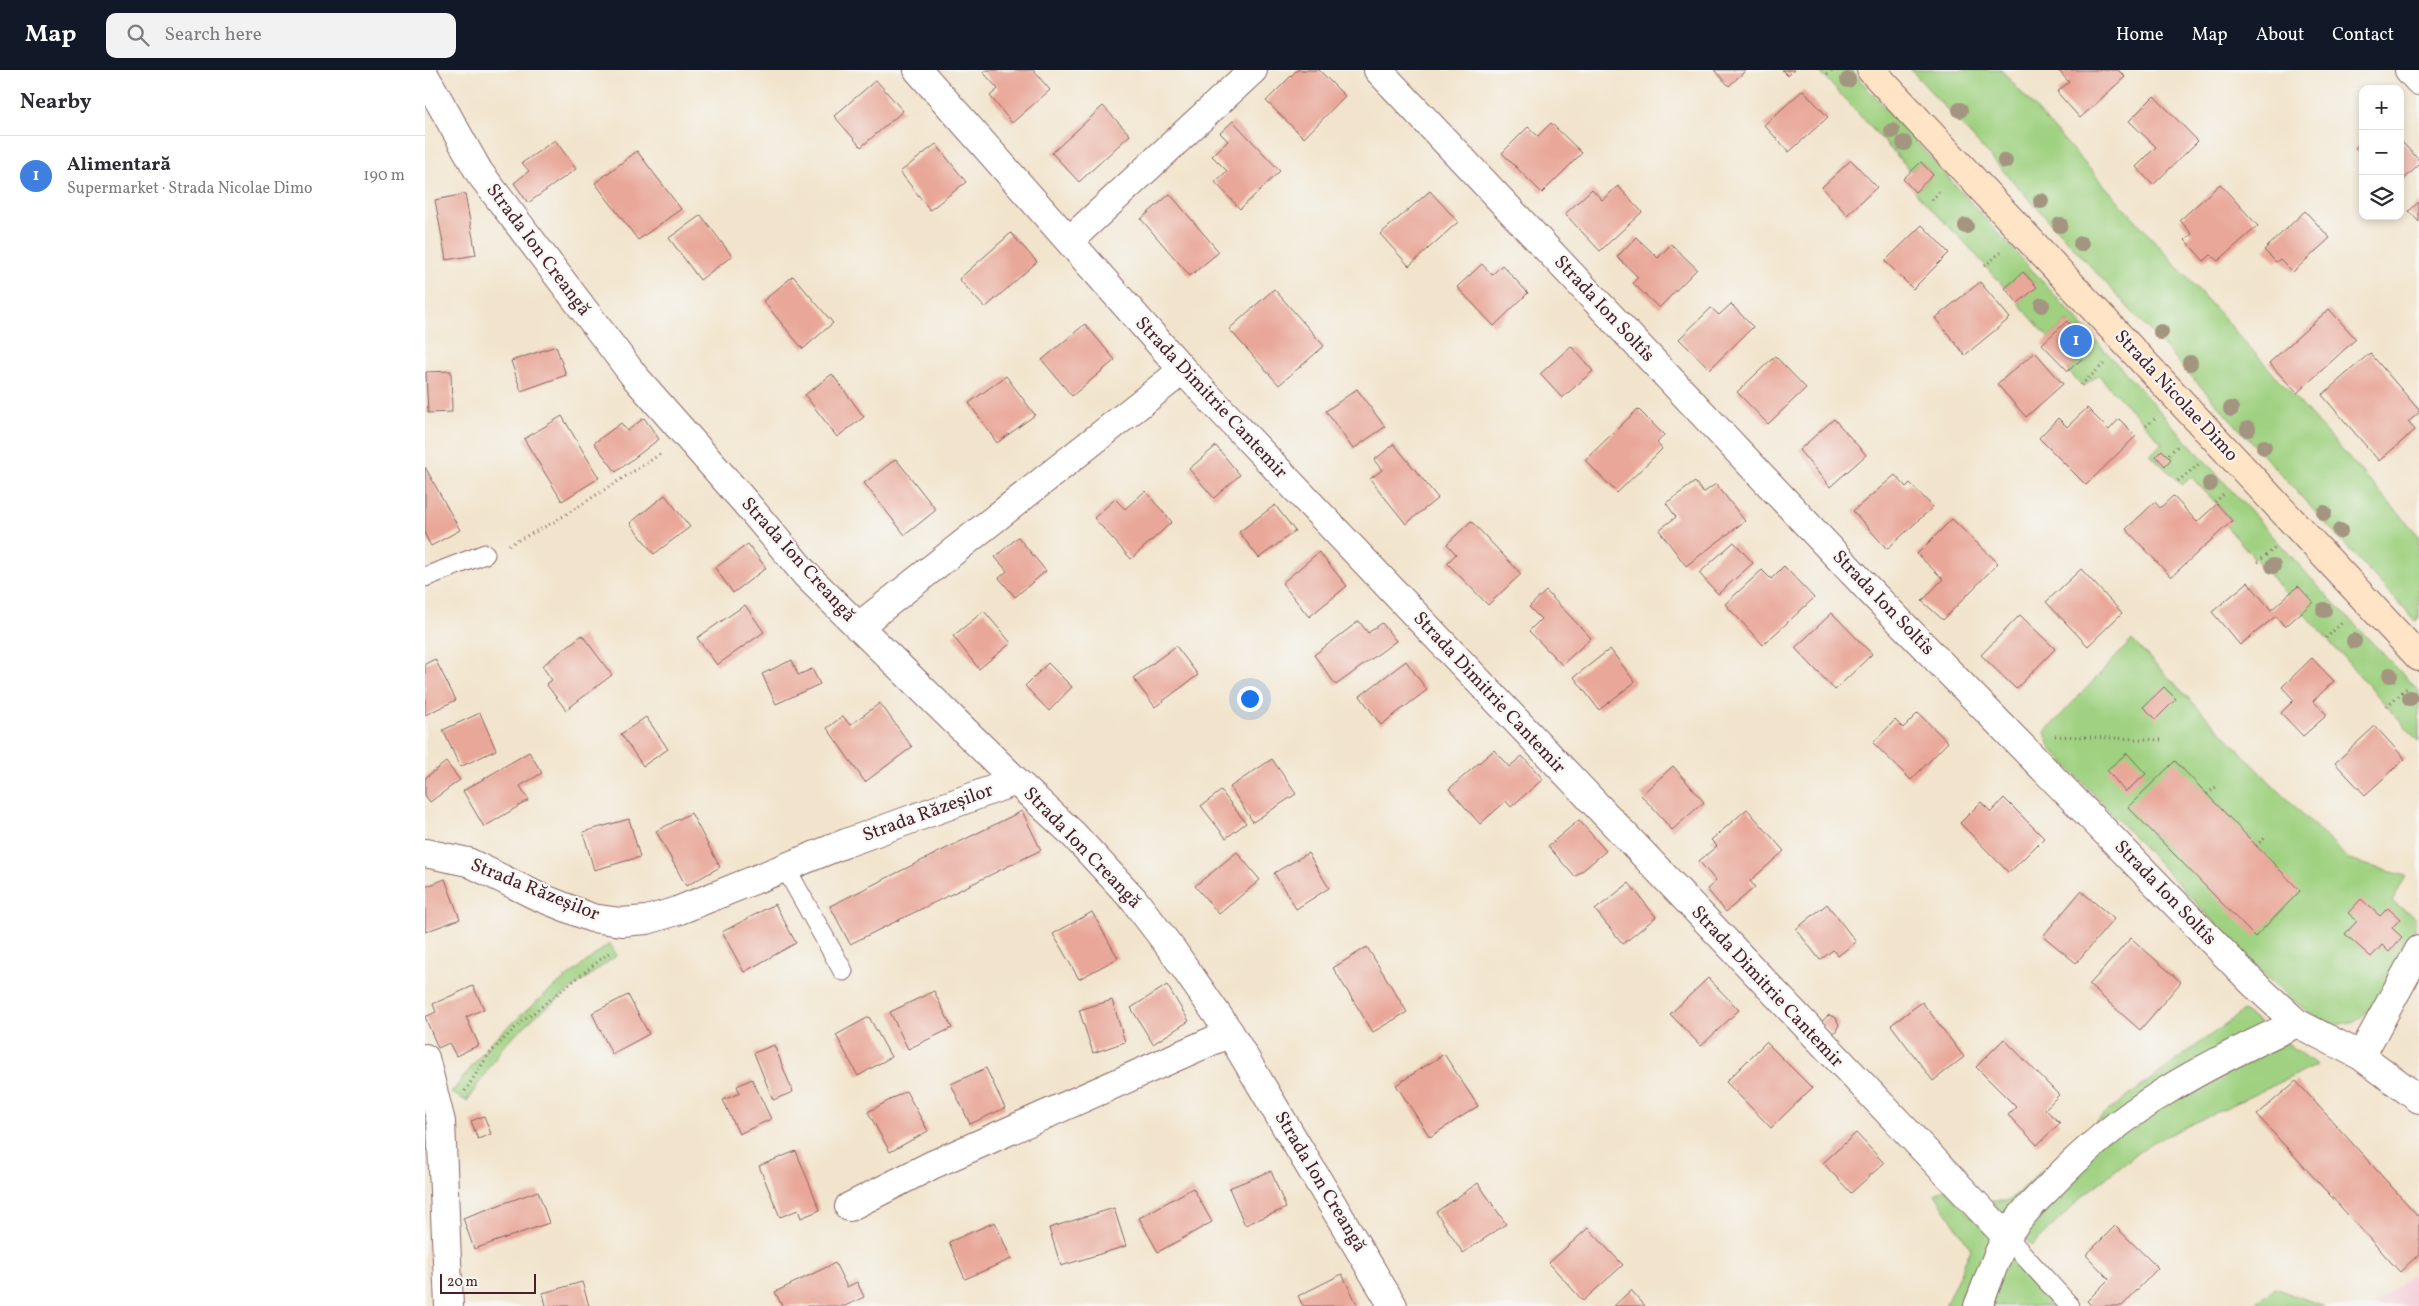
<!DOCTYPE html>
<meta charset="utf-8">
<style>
body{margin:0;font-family:Vollkorn,serif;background:#f2f2f3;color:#2b2b33}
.controls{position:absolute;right:15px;top:15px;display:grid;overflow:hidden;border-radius:10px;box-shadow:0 2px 8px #0003}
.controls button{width:45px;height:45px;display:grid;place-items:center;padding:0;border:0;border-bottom:1px solid #e1e1e2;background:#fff;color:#2b2b33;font:25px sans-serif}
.scale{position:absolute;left:15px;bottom:12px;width:96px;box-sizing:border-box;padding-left:5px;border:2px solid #4a1f2b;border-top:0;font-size:14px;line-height:18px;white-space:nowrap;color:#4a1f2b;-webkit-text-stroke:4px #f6f6f2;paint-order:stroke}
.you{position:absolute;left:824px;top:628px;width:18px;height:18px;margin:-12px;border:4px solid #fff;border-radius:50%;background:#1a73e8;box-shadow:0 0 0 8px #1a73e833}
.badge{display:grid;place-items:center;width:32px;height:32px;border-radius:50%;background:#111827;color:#fff;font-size:16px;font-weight:700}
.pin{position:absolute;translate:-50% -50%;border:2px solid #fff;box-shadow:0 1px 5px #0006}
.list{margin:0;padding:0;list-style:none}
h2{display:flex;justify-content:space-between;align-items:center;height:65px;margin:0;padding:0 20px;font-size:21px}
h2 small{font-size:16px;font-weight:400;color:#7c7c81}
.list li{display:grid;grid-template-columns:32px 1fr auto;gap:15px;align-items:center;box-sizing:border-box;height:80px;padding:0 20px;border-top:1px solid #e1e1e2}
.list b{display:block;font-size:19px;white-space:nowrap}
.list p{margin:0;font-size:16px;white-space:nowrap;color:#7c7c81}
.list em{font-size:16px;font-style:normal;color:#7c7c81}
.icon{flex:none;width:28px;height:28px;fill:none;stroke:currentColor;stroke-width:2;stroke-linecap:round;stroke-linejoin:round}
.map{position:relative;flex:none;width:1994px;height:1236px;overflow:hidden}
header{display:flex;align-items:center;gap:30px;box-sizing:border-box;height:70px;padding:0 25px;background:#111827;color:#fff}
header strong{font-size:24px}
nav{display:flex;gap:28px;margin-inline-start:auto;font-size:18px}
.search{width:350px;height:45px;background:#f2f2f3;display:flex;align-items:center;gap:12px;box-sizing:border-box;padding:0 18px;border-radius:10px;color:#7c7c81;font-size:19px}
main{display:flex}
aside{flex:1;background:#fff}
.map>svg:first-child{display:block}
.built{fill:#f5cfd9}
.green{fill:#9fd180;stroke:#747856}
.building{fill:#e9a799}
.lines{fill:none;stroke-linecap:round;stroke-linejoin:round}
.lane-casing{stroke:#856463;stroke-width:21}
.street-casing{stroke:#856463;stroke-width:30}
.secondary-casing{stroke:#856463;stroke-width:30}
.path{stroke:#856463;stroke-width:3;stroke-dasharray:1 4;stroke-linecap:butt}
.lane{stroke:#fff;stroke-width:19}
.street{stroke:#fff;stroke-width:28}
.secondary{stroke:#ffe4c6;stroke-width:28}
.tree{fill:#a49581}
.labels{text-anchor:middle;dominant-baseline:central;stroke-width:4.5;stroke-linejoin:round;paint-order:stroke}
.street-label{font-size:19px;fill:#4a1f2b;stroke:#f6f6f2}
</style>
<header>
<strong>Map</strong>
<div class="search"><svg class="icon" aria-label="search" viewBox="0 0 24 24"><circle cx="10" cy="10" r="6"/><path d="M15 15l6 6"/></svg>Search here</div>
<nav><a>Home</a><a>Map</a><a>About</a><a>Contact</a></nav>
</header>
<main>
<aside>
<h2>Nearby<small></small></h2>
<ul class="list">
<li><span class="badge" style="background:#3f7fe0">1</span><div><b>Alimentară</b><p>Supermarket · Strada Nicolae Dimo</p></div><em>190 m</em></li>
</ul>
</aside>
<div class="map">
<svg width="1994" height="1236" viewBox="0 0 1994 1236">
<rect width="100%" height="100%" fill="#f6f6f2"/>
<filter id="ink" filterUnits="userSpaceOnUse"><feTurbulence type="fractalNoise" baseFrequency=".02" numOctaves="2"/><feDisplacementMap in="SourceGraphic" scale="10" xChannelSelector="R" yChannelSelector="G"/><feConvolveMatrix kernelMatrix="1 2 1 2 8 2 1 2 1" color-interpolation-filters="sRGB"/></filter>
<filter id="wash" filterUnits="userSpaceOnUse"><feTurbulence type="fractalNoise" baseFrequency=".0096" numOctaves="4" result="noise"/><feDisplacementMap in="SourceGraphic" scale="20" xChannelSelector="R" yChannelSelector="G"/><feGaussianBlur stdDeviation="1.12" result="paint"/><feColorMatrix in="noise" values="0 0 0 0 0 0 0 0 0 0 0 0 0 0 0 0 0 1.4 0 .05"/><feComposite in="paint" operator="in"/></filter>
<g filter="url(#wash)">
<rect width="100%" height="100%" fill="#f2e4cc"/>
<path class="built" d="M1994 1199V1236H1946Z"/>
<path class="green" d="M1393 0H1426L1903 527 1994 621V672L1877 541 1873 516 1863 526 1801 456 1807 450 1766 407 1757 415 1725 384 1737 373 1729 364 1673 305 1658 317 1643 301 1667 279 1642 251 1624 268 1593 233 1611 217 1599 202 1580 218 1545 178 1490 122 1508 105 1496 92 1486 101Z
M1486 0H1576L1994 466V548L1991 552Z
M1707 570 1844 711 1924 790 1981 806 1967 832 1990 847V862L1949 936 1931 951 1910 955 1883 942 1841 907 1626 679 1620 662Z
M185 873 191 886 113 944 79 975 42 1031 26 1023 67 971 117 927Z
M1818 941 1892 995 1724 1074 1659 1125 1607 1176 1566 1131H1583L1683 1041Z
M1520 1119 1632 1236H1520L1546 1179 1510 1124Z
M1849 1218 1899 1236H1828Z"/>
<g id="blocks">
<path class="building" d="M561 0H608L625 20 587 53 565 26 573 19 558 2Z
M872 0H894L920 26 879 68 841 31Z
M1289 0H1321L1304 16Z
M1357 0H1369L1363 6Z
M1633 0H1693L1700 7 1655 48 1632 22 1644 12Z
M451 10 478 41 436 77 409 46Z
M1378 20 1403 47 1364 82 1339 55Z
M1729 26 1773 71 1728 115 1711 97 1731 77 1704 51Z
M678 36 705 65 654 112 627 83Z
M808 51 855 101 815 139 790 112 802 101 787 86 803 71 795 63Z
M1126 53 1157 83 1117 123 1077 83 1103 57 1113 66Z
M130 70 151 99 103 133 89 113 104 101 97 93Z
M1975 70 1994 90V95L1975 113Z
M1938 71V87L1930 78Z
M511 74 541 112 505 140 475 102Z
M212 81 256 139 213 170 170 113Z
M1426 90 1452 117 1422 145 1397 117Z
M1496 92 1508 105 1490 122 1478 109Z
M1795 114 1833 156 1793 191 1786 185 1779 191 1760 170 1767 164 1755 150Z
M1193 116 1217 142 1175 181 1140 144 1167 119 1177 130Z
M1005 121 1033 152 984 196 955 164Z
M40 124 51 185 21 190 10 130Z
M745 124 794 182 765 206 716 149Z
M1994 132V152L1984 141Z
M1880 141 1905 168 1868 202 1855 189 1851 192 1839 180Z
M276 145 307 186 275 210 244 168Z
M1497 155 1524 183 1488 219 1460 191Z
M586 163 612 192 560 238 534 209Z
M1211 167 1233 188 1246 174 1272 199 1234 238 1208 213 1213 207 1192 187Z
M1057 194 1067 205 1077 195 1103 223 1069 256 1032 217Z
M1598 202 1612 217 1593 233 1580 218Z
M368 206 408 253 378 279 338 231Z
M1555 212 1585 248 1540 285 1510 248Z
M849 219 899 276 854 315 804 259Z
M1306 234 1328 257 1285 299 1254 269 1286 238 1294 245Z
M1904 239 1931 269 1872 323 1844 293Z
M1642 251 1668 279 1643 301 1617 274Z
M660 254 690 290 647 326 617 290Z
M131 276 141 305 96 321 86 291Z
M1146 276 1168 301 1137 328 1115 304Z
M1610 282 1638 314 1601 347 1572 314Z
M1945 283 1994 340V343L1983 352 1990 360 1954 391 1897 325Z
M1350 286 1381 318 1343 354 1312 322Z
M26 301 27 342 3 343 1 302Z
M407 304 439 347 412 367 380 325Z
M581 306 610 345 572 373 544 333Z
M932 319 960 357 928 379 901 341Z
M1662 338 1684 360 1694 349 1711 366 1661 415 1614 368 1633 348 1642 357Z
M1213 339 1239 365 1232 373 1237 379 1192 423 1160 390Z
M137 346 174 408 137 431 99 369Z
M219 348 234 369 191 402 169 373 196 353 202 361Z
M1409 349 1441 385 1405 417 1374 380Z
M969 374 1013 428 981 454 945 409 957 400 949 390Z
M791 376 815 405 789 428 764 399Z
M1737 380 1746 389 1740 396 1731 386Z
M471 389 511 440 480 465 439 413Z
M0 397 35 460 6 476 0 465Z
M1470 405 1481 417 1485 413 1508 437 1462 479 1428 441Z
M1270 412 1278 423 1291 414 1320 451 1261 496 1234 460 1251 447 1241 433Z
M720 421 747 452 706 489 669 448 690 429 700 439Z
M240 425 265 457 229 484 205 453Z
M1748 426 1772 452 1792 434 1807 451 1746 507 1701 459 1730 432 1735 438Z
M850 435 870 461 834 488 814 462Z
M1527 449 1573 493 1518 550 1497 531 1518 509 1492 484Z
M1046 451 1096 504 1063 535 1022 493 1031 484 1022 474Z
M593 467 621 501 590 527 574 508 582 501 570 487Z
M1309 472 1328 493 1293 524 1274 503Z
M323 474 341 498 308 523 290 498Z
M894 482 922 516 884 547 857 513Z
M1359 496 1389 528 1338 575 1300 534 1337 500 1346 509Z
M1656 499 1697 543 1663 576 1621 532Z
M1823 512 1846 540 1873 516 1888 532 1860 557 1851 546 1815 575 1787 542Z
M1121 521 1166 568 1137 595 1104 561 1116 549 1104 537Z
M320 535 339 562 292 595 272 568Z
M559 541 586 573 554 599 528 566Z
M1407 543 1447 584 1410 620 1370 578Z
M1595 545 1630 579 1591 619 1556 585Z
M934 551 943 563 957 553 971 571 911 615 889 585Z
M157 565 187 605 141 640 121 614 127 610 117 596Z
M751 576 773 605 730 637 708 608Z
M1185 579 1210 612 1174 640 1149 607Z
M1887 588 1909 611 1888 631 1902 645 1878 666 1856 643 1869 630 1857 617Z
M10 589 31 630 0 645V594Z
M367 590 373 605 387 599 395 614 351 634 337 604Z
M981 591 1002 620 956 655 935 626Z
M623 593 647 617 624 641 600 616Z
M1739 617 1751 629 1731 649 1718 637Z
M455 633 487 677 440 712 402 658 418 646 425 655Z
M55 643 71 680 35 697 18 660Z
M1493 643 1523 672 1486 710 1448 673 1470 650 1478 658Z
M221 647 243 679 218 696 196 664Z
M1950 656 1980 689 1940 725 1910 693Z
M1069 680 1084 697 1097 686 1118 709 1086 737 1081 731 1055 754 1024 719Z
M104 682 117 703 95 716 104 730 59 757 38 721Z
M1702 683 1721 704 1700 722 1682 700Z
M847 689 871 724 828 752 805 717Z
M1750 691 1875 821 1830 867 1703 737Z
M21 692 35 710 5 732 0 725V708Z
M1248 696 1279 732 1247 760 1216 725Z
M796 721 821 753 801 768 776 736Z
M1579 728 1619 768 1584 803 1535 753 1556 732 1566 742Z
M1322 739 1359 781 1325 811 1330 817 1301 842 1282 819 1291 811 1274 791 1292 776 1286 770Z
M597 741 616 780 425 874 405 836Z
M266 743 295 797 261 816 231 761Z
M204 749 215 787 169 800 158 762Z
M1154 750 1181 781 1150 807 1123 776Z
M812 782 835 810 794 844 770 816Z
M883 783 904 818 871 839 849 803Z
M20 809 35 849 0 862V817Z
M1204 813 1231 847 1198 874 1170 840Z
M1656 821 1689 849 1651 893 1618 866Z
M1936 829 1955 846 1963 838 1975 849 1967 858 1977 867 1964 882 1957 875 1946 887 1920 864 1932 851 1923 843Z
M350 834 371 873 319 902 297 862Z
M1402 834 1431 872 1413 886 1408 880 1395 890 1371 859Z
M667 842 693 888 654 909 628 864Z
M1706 868 1756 912 1715 960 1664 915Z
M942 877 982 942 948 962 908 898Z
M1283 908 1314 940 1276 976 1245 944Z
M742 915 764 951 728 974 706 938Z
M48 916 59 939 41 947 54 975 31 986 24 973 13 978 0 947 11 942 8 934Z
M509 921 527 958 483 979 465 942Z
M203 925 224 964 187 984 167 943Z
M687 930 700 972 668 983 654 940Z
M1497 932 1539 987 1508 1011 1466 955Z
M1404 945 1411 948 1414 955 1411 961 1406 964 1396 952Z
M444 947 466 987 433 1006 411 965Z
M1579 969 1634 1025 1620 1039 1635 1053 1612 1075 1583 1045 1591 1037 1551 997Z
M1341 972 1387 1018 1346 1058 1301 1012Z
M349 975 368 1022 348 1030 329 983Z
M1019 984 1053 1036 1005 1067 971 1015Z
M561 998 580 1038 545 1054 526 1014Z
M327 1009 346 1049 314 1064 298 1030 315 1023 312 1016Z
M1871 1011 1994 1147V1184L1975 1202 1832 1045Z
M481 1021 503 1061 465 1082 443 1042Z
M59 1046 66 1064 53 1069 46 1051Z
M1431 1063 1459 1093 1426 1123 1398 1093Z
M371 1081 395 1140 376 1148 373 1140 355 1147 334 1096Z
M846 1101 861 1138 820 1155 804 1118Z
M1053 1113 1081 1154 1038 1183 1011 1142Z
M768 1118 787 1152 733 1182 714 1148Z
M113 1121 124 1153 49 1179 38 1148Z
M689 1138 701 1176 636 1196 624 1158Z
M570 1152 586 1189 540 1209 524 1172Z
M1690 1156 1733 1198 1697 1236H1667L1662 1231 1684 1209 1661 1185Z
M1163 1158 1198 1195 1158 1231 1124 1193Z
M410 1193 422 1217 432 1212 439 1227 420 1236H357L350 1222Z
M917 1204 933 1236H878L873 1226Z
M157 1212 164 1236H121L118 1223Z
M1206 1220 1220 1236H1189Z"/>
</g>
</g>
<g filter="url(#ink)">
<use href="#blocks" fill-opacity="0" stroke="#856463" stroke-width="1"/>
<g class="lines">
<g class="lane-casing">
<path id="lane" d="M0 507 60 484
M360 797 418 901
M1582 1167 1645 1236"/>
</g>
<g class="street-casing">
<path id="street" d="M493 0 758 300 1582 1167
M953 0 1447 523 1829 914 1872 953 1936 986 1994 1029
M1984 0 1994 11
M0 6 54 102 210 307 320 432 382 506 591 711 648 764 709 830 748 881 805 963 968 1236
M645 170 828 0
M433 557 758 300
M0 783 43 792 112 826 167 848 196 852 222 850 252 841 421 773 591 711
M1936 986 1994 880
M0 988 16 1052 24 1236
M424 1137 507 1095 805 963
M1553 1236C1563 1213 1570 1187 1582 1166 1593 1147 1609 1132 1624 1117 1699 1037 1774 998 1872 953"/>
</g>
<g class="secondary-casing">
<path id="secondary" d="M1446 0 1994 587"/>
</g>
<path class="path" d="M1402 4 1407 0
M1507 130 1517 119
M1560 196 1576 182
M1656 315 1680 293
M1721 356 1731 348
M1744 384 1755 374
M1753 411 1774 394
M1790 432 1800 423
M84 475 129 452 237 383
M1833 492 1850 478
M1901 568 1919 551
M1962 636 1984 616
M1630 666 1739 670
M1782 724 1792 716
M1831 776 1842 766
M40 1021 64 984 92 956 185 882"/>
<use href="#lane" class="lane"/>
<use href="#street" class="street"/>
<use href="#secondary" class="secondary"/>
</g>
<g class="tree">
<circle cx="1423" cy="10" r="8"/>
<circle cx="1535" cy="40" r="8"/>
<circle cx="1467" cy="61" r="8"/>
<circle cx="1479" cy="73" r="8"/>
<circle cx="1580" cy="91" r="8"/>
<circle cx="1616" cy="131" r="8"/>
<circle cx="1635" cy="155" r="8"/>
<circle cx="1541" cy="156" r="8"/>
<circle cx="1656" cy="174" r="8"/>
<circle cx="1617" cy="235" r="8"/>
<circle cx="1736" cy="262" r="8"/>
<circle cx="1765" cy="293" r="8"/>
<circle cx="1806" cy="339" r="8"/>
<circle cx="1823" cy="359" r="8"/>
<circle cx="1839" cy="377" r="8"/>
<circle cx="1785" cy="414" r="8"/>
<circle cx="1899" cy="443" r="8"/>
<circle cx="1915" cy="461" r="8"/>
<circle cx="1848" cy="496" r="8"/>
<circle cx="1899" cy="540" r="8"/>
<circle cx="1929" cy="571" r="8"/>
<circle cx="1965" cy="605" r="8"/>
<circle cx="1985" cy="628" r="8"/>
</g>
</g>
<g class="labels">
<g class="street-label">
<text transform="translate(113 180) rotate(53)">Strada Ion Creangă</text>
<text transform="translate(1179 239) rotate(47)">Strada Ion Soltîs</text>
<text transform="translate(1751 326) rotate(47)">Strada Nicolae Dimo</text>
<text transform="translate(786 328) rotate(47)">Strada Dimitrie Cantemir</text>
<text transform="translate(373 490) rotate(48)">Strada Ion Creangă</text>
<text transform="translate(1458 533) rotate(46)">Strada Ion Soltîs</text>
<text transform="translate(1064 623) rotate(47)">Strada Dimitrie Cantemir</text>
<text transform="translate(503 743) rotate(-20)">Strada Răzeșilor</text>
<text transform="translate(657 778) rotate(46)">Strada Ion Creangă</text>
<text transform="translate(110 820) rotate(22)">Strada Răzeșilor</text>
<text transform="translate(1740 823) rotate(46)">Strada Ion Soltîs</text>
<text transform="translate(1342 917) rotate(47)">Strada Dimitrie Cantemir</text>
<text transform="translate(895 1112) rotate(59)">Strada Ion Creangă</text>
</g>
</g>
</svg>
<div class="controls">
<button>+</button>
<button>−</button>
<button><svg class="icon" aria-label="layers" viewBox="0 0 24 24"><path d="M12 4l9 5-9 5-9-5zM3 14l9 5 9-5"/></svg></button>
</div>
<div class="scale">20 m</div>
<div class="you"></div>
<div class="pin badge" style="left:1651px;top:271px;background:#3f7fe0">1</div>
</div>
</main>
